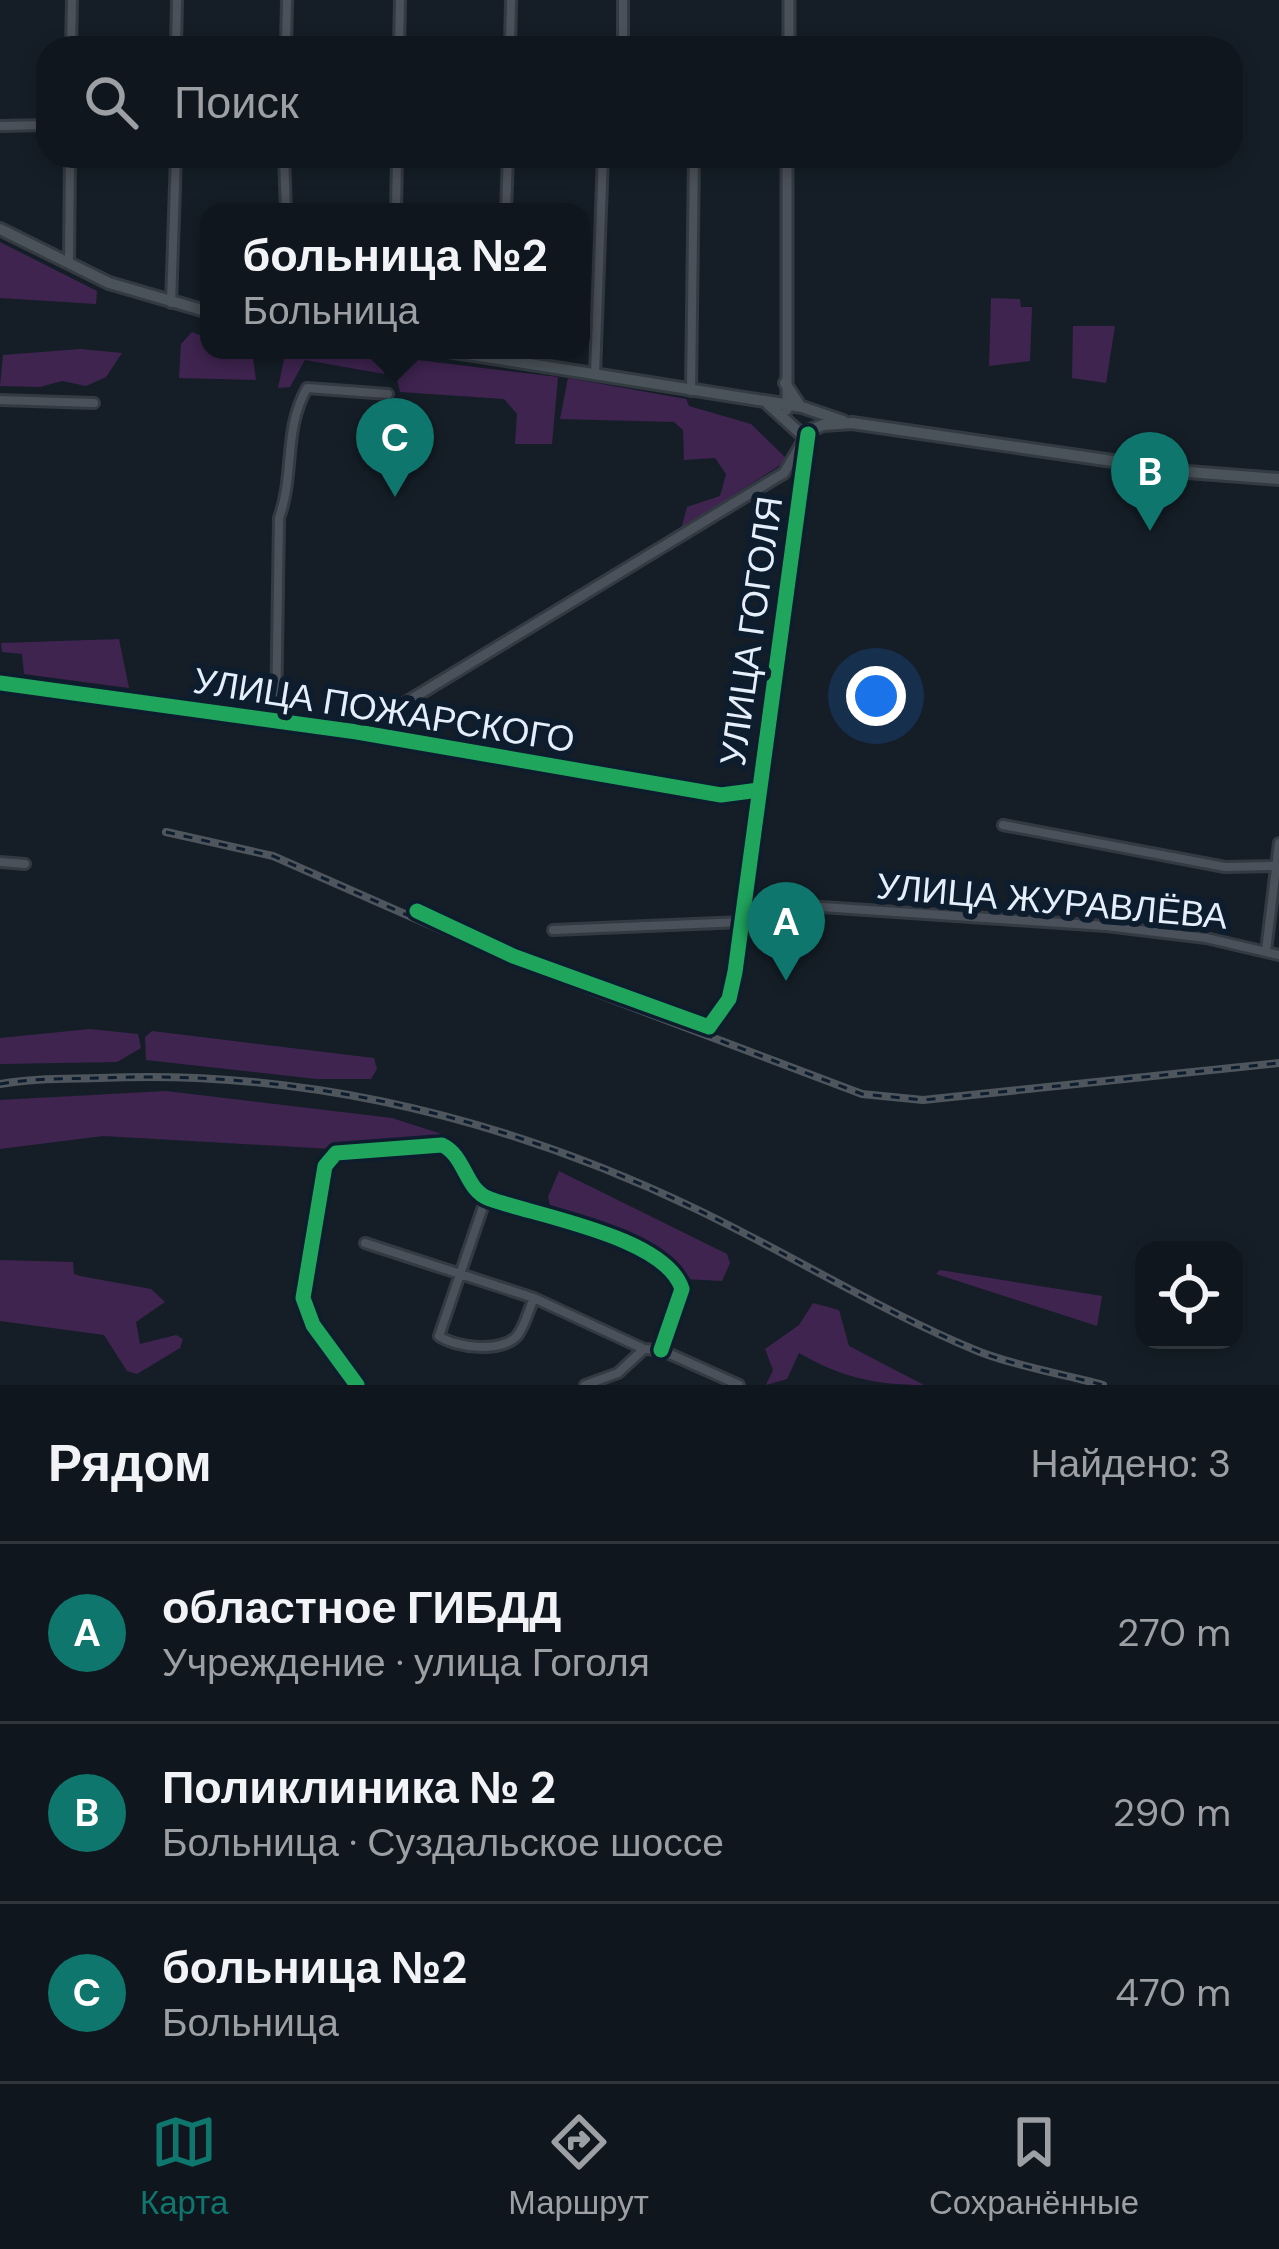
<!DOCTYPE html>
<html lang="ru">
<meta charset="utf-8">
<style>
body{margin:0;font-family:"DM Sans",sans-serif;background:#191f26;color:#f1f3f6}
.controls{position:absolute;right:36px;bottom:36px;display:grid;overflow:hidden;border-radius:24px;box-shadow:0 6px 18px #0003}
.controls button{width:108px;height:108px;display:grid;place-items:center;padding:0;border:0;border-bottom:3px solid #30353b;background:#10161d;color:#f1f3f6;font:60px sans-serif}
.you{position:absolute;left:876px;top:696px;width:42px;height:42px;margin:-30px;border:9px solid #fff;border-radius:50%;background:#1a73e8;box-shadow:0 0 0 18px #1a73e833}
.badge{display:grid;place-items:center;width:78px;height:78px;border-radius:50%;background:#0f766e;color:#fff;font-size:39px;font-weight:700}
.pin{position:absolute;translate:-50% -99px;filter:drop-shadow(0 3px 6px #0008)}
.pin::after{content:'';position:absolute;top:63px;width:42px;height:36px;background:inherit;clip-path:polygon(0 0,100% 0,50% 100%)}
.popup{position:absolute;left:200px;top:203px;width:390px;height:156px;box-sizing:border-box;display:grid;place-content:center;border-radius:24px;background:#10161d;filter:drop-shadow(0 3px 9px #0005);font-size:39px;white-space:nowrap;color:#9c9fa4}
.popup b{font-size:45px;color:#f1f3f6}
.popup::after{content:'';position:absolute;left:50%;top:100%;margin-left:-24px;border:24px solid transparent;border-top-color:#10161d}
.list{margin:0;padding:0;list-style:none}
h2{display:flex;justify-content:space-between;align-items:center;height:156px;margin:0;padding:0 48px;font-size:51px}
h2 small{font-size:39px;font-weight:400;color:#9c9fa4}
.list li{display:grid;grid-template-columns:78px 1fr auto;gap:36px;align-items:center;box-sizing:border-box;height:180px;padding:0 48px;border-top:3px solid #30353b}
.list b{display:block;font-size:45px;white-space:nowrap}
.list p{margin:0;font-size:39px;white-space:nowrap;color:#9c9fa4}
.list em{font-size:39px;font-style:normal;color:#9c9fa4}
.icon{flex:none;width:66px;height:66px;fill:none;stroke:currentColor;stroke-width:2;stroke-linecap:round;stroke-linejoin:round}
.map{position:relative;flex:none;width:1279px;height:1385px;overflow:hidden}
.search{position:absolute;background:#10161d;box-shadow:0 6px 18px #0003;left:36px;right:36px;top:36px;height:132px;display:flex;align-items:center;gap:30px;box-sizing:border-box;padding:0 42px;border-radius:36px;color:#9c9fa4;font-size:45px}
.sheet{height:696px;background:#10161d}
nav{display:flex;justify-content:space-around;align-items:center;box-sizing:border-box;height:168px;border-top:3px solid #30353b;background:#10161d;font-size:33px;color:#9c9fa4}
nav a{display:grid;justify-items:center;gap:6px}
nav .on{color:#0f766e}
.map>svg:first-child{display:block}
.green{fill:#3f2450}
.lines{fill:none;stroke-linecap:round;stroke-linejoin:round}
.minor-casing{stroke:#343a42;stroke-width:14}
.tertiary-casing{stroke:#343a42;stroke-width:15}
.secondary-casing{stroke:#343a42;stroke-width:16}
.minor{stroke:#4b515a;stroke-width:8}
.tertiary{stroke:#4b515a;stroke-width:9}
.secondary{stroke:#4a535a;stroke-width:10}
.rail-casing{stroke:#4f555c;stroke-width:8}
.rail{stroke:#0e1d2e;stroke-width:3;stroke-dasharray:9;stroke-linecap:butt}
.cycleway-casing{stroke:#0e1d2e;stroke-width:22}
.cycleway{stroke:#20a55d;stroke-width:15}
.labels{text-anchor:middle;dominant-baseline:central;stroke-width:12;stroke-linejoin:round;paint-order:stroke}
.street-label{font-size:36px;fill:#e5effb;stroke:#0e1d2e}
</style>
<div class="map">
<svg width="1279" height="1385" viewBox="0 0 1279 1385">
<rect width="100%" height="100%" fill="#151e27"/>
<path class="green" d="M0 242 97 291 96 304 0 298Z
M991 298 1020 299 1021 307H1032L1030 361 989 366Z
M1073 326H1115L1106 383 1072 378Z
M192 332 209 339V350H234L253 358 256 380 179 378 181 344Z
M80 349 122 353 106 377 86 386 62 381 40 387 0 386 3 355Z
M286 350H347L383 359 384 374 305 360 290 387 278 388Z
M407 354 418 360 558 377 552 444H515L517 414 504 399 400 392 393 362Z
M568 378 686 399 689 406 751 424 788 460 681 529 687 507 720 496 726 474 715 458 684 460 683 430 674 422 560 419Z
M119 639 129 688 24 674 22 654 2 652 1 643Z
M90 1029 138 1034 141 1048 117 1062 0 1064V1038Z
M152 1031 374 1058 377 1069 371 1079H316L146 1060 145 1037Z
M166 1091 392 1118 448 1136 401 1153 103 1136 0 1149V1100Z
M559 1171 727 1254 730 1263 722 1281 685 1279 675 1264 551 1209 548 1197Z
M0 1260 73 1262 74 1274 80 1276 151 1289 165 1302 136 1322 140 1344 176 1335 183 1339 180 1348 137 1374 127 1371 104 1335 0 1321Z
M940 1270 1102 1296 1097 1326 936 1274Z
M813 1303 839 1310 849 1346 924 1385C876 1385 840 1377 799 1353L787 1379 766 1385 773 1370 765 1349 799 1325Z"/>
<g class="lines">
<g class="minor-casing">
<path id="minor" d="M71 48 72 0
M176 48 177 0
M286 48 287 0
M399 48 400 0
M510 48 511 0
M623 48V0
M0 126 48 125
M284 156 286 212
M396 212 397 156
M506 212 508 156
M69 263 70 156
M171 303 176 156
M595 374 603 156
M691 391 694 156
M0 400 94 403
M276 721 279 518C295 474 283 430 307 388L388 394
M358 732 721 795 759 790
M1003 825 1225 867 1276 866
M0 862 25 864
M746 902 1106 926 1206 938 1279 955
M417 911 513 956 709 1027 729 999 735 972 808 437
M553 930 742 922
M1266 951 1279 843
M486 1198 439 1336C456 1348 501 1353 517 1336 525 1326 529 1309 534 1298
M365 1243 534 1298 644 1349 661 1350 739 1385
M357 1385 313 1325 303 1298 325 1166 336 1153 442 1145C466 1156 465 1191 490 1199 537 1216 666 1237 682 1289L661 1350
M585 1385 618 1373 644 1349"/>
</g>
<g class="tertiary-casing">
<path id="tertiary" d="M789 48V0
M787 410V156
M0 683 357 732 784 473 809 431"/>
</g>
<g class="secondary-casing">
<path id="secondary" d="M0 229 109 283 209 312
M442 350 802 407 843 421
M785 383 800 406
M768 404 801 434 823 425 852 423 1188 472 1279 479"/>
</g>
<use href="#minor" class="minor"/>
<use href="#tertiary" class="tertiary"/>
<use href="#secondary" class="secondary"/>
<g class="rail-casing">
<path id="rail" d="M166 832 273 856 523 966 862 1094 923 1100 1279 1063
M0 1084C33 1078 67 1079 100 1078 309 1069 507 1119 696 1209 792 1255 882 1312 980 1352 1019 1367 1063 1374 1103 1385"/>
</g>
<use href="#rail" class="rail"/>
<g class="cycleway-casing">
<path id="cycleway" d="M0 683 357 732 721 795 759 790
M417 911 513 956 709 1027 729 999 735 972 808 434
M357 1385 313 1325 303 1298 325 1166 336 1153 442 1145C466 1156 465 1191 490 1199 537 1216 666 1237 682 1289L661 1350"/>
</g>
<use href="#cycleway" class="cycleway"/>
</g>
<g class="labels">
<g class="street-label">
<text transform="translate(751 631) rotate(-82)">УЛИЦА ГОГОЛЯ</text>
<text transform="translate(384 710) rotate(9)">УЛИЦА ПОЖАРСКОГО</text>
<text transform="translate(1052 901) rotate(5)">УЛИЦА ЖУРАВЛЁВА</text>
</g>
</g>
</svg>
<div class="controls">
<button><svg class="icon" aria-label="locate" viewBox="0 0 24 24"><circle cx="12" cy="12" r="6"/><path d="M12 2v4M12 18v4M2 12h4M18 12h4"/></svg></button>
</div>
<div class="you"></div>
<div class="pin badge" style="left:786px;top:981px">A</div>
<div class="pin badge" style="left:1150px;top:531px">B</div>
<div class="pin badge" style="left:395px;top:497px">C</div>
<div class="popup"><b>больница №2</b>Больница</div>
<div class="search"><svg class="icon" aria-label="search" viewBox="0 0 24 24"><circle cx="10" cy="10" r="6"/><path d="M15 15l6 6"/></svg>Поиск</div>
</div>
<section class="sheet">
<h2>Рядом<small>Найдено: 3</small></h2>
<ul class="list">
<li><span class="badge">A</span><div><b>областное ГИБДД</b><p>Учреждение · улица Гоголя</p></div><em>270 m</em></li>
<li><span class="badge">B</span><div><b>Поликлиника № 2</b><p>Больница · Суздальское шоссе</p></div><em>290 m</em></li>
<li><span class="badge">C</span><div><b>больница №2</b><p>Больница</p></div><em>470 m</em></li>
</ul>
</section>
<nav>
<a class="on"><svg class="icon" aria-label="map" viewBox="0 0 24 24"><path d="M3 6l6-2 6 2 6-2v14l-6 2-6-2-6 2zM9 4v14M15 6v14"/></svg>Карта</a>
<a><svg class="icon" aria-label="directions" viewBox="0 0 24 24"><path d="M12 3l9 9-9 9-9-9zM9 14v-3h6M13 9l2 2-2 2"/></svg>Маршрут</a>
<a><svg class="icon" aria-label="saved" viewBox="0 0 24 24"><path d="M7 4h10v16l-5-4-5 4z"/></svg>Сохранённые</a>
</nav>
